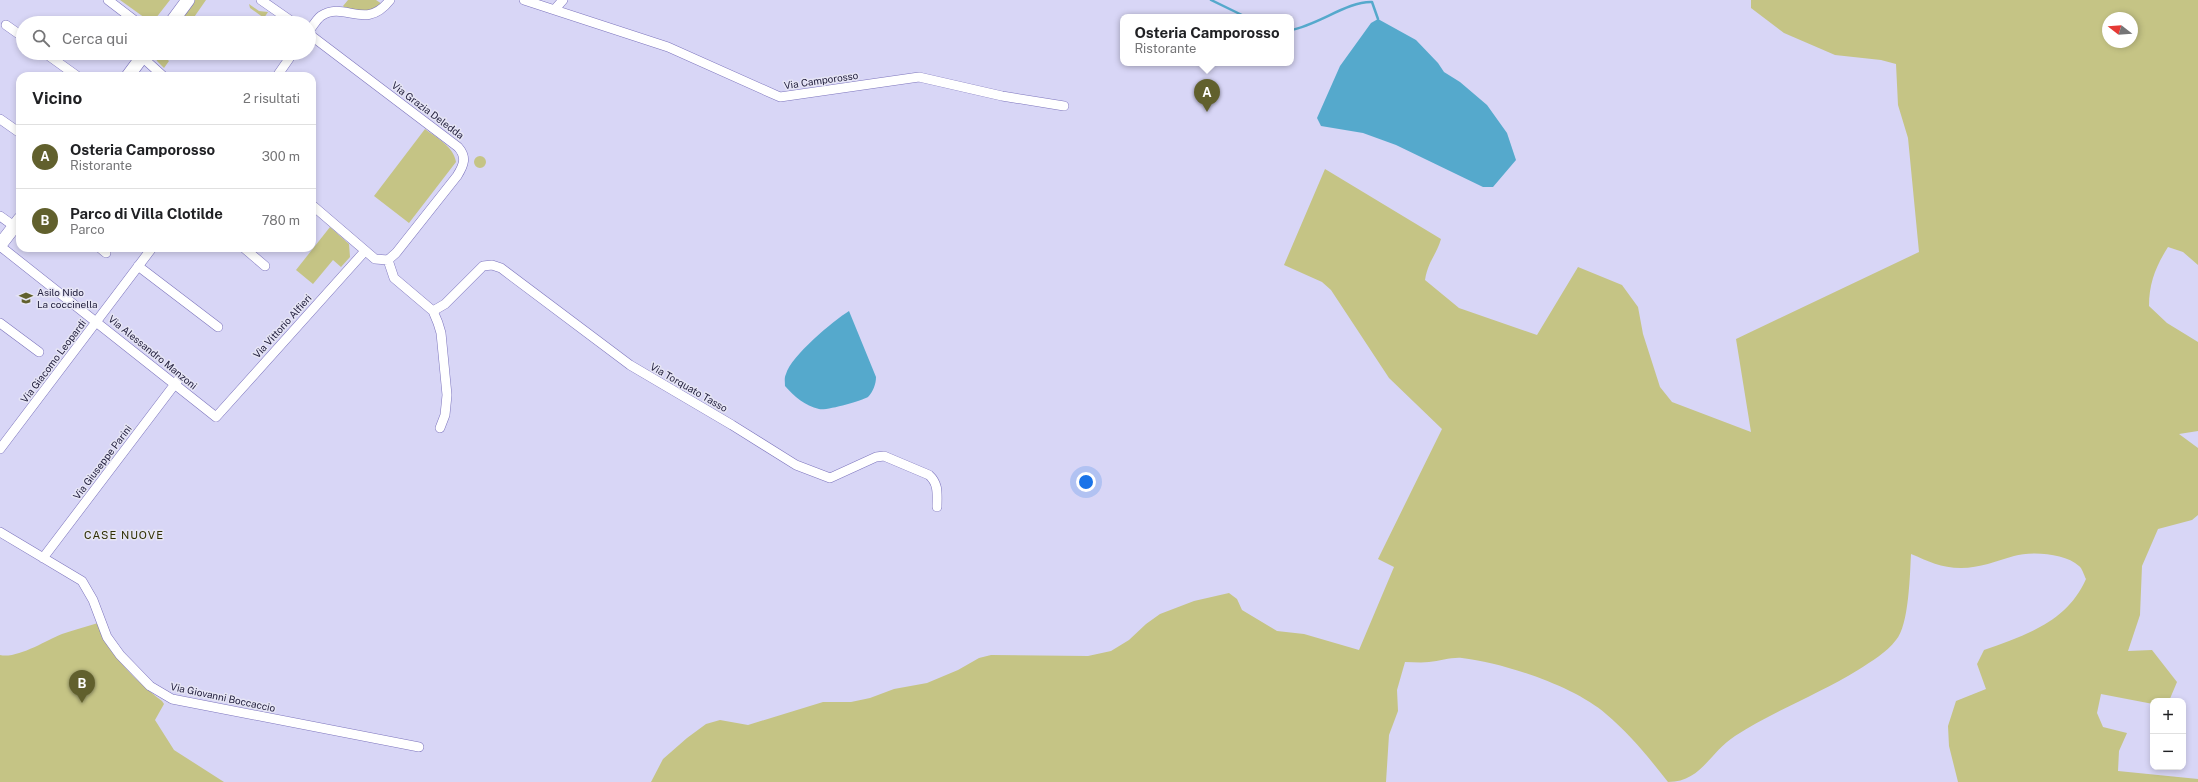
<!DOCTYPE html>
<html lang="it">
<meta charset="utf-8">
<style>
body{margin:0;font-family:"Public Sans",sans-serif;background:#f2f2f2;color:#202124}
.controls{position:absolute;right:12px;bottom:12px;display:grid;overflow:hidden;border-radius:8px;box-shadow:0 2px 6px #0003}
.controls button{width:36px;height:36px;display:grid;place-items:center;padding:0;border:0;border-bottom:1px solid #e0e0e0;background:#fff;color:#202124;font:20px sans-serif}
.compass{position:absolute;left:2102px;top:12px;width:36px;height:36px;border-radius:50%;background:#fff;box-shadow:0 2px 6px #0003;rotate:287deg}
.you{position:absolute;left:1086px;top:482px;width:14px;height:14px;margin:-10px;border:3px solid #fff;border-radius:50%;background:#1a73e8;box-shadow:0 0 0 6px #1a73e833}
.badge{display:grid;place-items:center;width:26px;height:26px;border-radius:50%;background:#61602d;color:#fff;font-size:13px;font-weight:700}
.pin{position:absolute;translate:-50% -33px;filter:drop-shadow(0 1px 2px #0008)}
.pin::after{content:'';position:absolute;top:21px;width:14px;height:12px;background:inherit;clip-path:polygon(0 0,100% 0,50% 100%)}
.popup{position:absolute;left:1120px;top:14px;width:174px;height:52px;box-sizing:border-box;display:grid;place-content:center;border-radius:8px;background:#fff;filter:drop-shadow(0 1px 3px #0005);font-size:13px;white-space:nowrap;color:#757577}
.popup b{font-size:15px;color:#202124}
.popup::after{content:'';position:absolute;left:50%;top:100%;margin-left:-8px;border:8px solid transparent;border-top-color:#fff}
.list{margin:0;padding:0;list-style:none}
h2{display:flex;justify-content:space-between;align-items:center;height:52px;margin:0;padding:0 16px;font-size:17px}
h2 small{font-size:13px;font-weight:400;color:#757577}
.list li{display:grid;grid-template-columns:26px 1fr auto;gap:12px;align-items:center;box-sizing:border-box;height:64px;padding:0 16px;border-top:1px solid #e0e0e0}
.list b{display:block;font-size:15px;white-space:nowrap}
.list p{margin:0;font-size:13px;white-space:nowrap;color:#757577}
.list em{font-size:13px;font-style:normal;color:#757577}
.icon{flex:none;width:22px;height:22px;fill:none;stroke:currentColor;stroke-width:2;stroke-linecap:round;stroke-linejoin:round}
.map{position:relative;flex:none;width:2198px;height:782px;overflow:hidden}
.search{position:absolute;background:#fff;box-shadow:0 2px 6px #0003;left:16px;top:16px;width:300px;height:44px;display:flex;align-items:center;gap:10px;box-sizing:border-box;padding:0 14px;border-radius:22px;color:#757577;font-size:15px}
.panel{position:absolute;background:#fff;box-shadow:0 2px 6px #0003;left:16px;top:72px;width:300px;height:180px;border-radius:12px}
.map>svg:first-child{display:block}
.green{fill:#c5c485;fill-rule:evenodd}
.water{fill:#55a9cc}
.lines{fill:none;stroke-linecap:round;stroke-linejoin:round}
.stream{stroke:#55a9cc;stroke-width:2.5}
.street-casing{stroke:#7c74bd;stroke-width:10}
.secondary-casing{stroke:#7c74bd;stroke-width:14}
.street{stroke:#fff;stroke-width:9}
.secondary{stroke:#fff;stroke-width:13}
.labels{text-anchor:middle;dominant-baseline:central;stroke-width:3;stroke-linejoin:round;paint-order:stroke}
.street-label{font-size:10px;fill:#24213f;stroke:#e6e5f5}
.poi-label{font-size:10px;fill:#24213f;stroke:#e6e5f5;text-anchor:start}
.neighbourhood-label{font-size:11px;letter-spacing:1px;fill:#313005;stroke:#e6e5f5}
</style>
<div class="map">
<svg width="2198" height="782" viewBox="0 0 2198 782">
<rect width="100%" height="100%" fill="#d8d6f6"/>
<path class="green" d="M120 0H170L152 23Z
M193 0H206L190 23 182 17Z
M348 0H376L382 4 367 12 345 8 343 6Z
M1751 0H2198V265L2183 252 2168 247C2156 266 2149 283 2149 306L2167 323 2198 342V431L2179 434 2198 448V515L2192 520 2158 529 2142 566 2140 615 2128 651 2152 650 2177 682 2169 701H2153V704L2101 694 2097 713 2103 727 2127 733 2119 751 2118 771 2198 779V782H1958L1949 746 1948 726 1956 701 1986 689 1977 664 1984 650C2026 635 2067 622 2086 579 2084 575 2082 568 2079 566 2065 553 2031 551 2014 556 1996 561 1980 568 1961 568 1941 568 1928 561 1911 554 1910 573 1909 626 1896 640 1886 653 1872 661 1858 670 1819 694 1774 711 1735 736 1709 753 1701 782 1668 782 1649 758 1630 734 1606 714 1574 686 1504 663 1462 658 1452 657 1440 661 1429 662 1421 663 1413 662 1405 662L1397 690 1398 711 1389 735 1386 782H651L663 759 687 738 706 724 720 720 748 725 823 702H851L870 698 894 689 927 683 958 670 979 658 991 655 1088 656 1111 651 1129 640 1146 624 1160 614 1194 601 1229 593 1237 599 1242 610 1277 631 1304 634 1359 650 1394 567 1378 559 1442 429 1389 378 1331 290 1322 282 1284 265 1325 169 1441 239C1436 256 1428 261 1425 280L1459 308 1537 335 1578 267 1622 285 1638 307 1643 334 1660 387 1672 402 1751 432 1736 339 1919 252 1908 138 1898 105 1896 64 1881 60 1835 55 1784 33 1751 8ZM2108 18H2132V42H2108Z
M249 4 259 11 268 12 264 18 250 8Z
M166 53 164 56 169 61 164 68 157 61 154 54Z
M425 129C437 138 454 147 456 162L409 223 374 196Z
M474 162a6 6 0 1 1 12 0a6 6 0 1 1-12 0Z
M330 227 349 244 350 257 341 267 333 260 313 284 296 270Z
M98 623C112 658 134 679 162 701L164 704 155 720 174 750 224 782H0V655C17 659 45 641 62 634 73 630 86 627 98 623Z"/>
<path class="water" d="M1378 19 1416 40 1438 63 1444 72 1460 82 1487 105 1507 133 1516 160 1493 187H1483L1396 145 1363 133 1321 126 1317 118 1340 66 1371 23Z
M849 311 876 377C876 384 873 392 868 397 861 401 826 411 819 409 805 406 794 396 785 386 785 382 784 378 786 374 791 356 833 321 849 311Z"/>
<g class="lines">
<path class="stream" d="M1211 0 1246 17
M1291 30C1318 25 1348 1 1372 2L1378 19"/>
<g class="street-casing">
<path id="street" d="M108 0 138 23
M261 0 294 23
M524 0 668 47 780 97 919 77 1002 96 1064 106
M555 9 563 0
M6 25 23 37
M309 31C313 26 316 20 321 16 345 0 365 32 390 0
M309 34 458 147C467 157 464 165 457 176L396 253 388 260 375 259 312 205
M45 53 77 76
M142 57 163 76
M277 76 293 53
M0 119 20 133
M0 216 14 226
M0 246 216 417 365 251
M100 248 106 253
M244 248 265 266
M388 260 394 278 433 311 438 323 441 333 447 395 445 415 440 428
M138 266 218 327
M433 311 445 304 483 266 492 265 501 268 630 365 732 425 796 465 830 478 876 457 884 456 929 475C939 484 937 494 937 507
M0 323 39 352
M0 449 152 248
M0 532 82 581 93 600 107 637 120 655 150 686 172 699 419 747
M43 558 178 380"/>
</g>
<g class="secondary-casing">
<path id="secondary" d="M171 23 188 0
M128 76 145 53
M0 245 20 219"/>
</g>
<use href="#street" class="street"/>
<use href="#secondary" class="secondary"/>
</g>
<defs>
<g id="school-bare" transform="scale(1.08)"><path d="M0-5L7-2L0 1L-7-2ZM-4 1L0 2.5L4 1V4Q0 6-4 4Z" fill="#61602d" stroke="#e6e5f5" stroke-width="2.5" paint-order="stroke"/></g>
</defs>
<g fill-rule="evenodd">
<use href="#school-bare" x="26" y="298"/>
</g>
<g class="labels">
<g class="street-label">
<text transform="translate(821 80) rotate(-8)">Via Camporosso</text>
<text transform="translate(428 110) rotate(37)">Via Grazia Deledda</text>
<text transform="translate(282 326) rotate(-48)">Via Vittorio Alfieri</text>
<text transform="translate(153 352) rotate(39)">Via Alessandro Manzoni</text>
<text transform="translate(53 361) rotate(-53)">Via Giacomo Leopardi</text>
<text transform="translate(689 387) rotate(30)">Via Torquato Tasso</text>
<text transform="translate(102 462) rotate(-53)">Via Giuseppe Parini</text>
<text transform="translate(223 697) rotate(12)">Via Giovanni Boccaccio</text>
</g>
<g class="poi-label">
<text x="37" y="292">Asilo Nido<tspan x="37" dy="12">La coccinella</tspan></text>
</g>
<g class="neighbourhood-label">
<text x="124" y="535">CASE NUOVE</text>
</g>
</g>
</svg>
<div class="controls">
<button>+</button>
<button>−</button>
</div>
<svg class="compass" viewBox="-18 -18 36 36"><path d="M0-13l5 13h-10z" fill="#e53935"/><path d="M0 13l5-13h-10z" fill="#757577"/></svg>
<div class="you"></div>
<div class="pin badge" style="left:1207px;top:112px">A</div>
<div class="popup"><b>Osteria Camporosso</b>Ristorante</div>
<div class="pin badge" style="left:82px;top:703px">B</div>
<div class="search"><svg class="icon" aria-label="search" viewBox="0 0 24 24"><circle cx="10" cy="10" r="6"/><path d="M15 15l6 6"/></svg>Cerca qui</div>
<section class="panel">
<h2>Vicino<small>2 risultati</small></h2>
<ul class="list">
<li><span class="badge">A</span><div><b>Osteria Camporosso</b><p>Ristorante</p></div><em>300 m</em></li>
<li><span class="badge">B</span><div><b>Parco di Villa Clotilde</b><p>Parco</p></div><em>780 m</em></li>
</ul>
</section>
</div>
